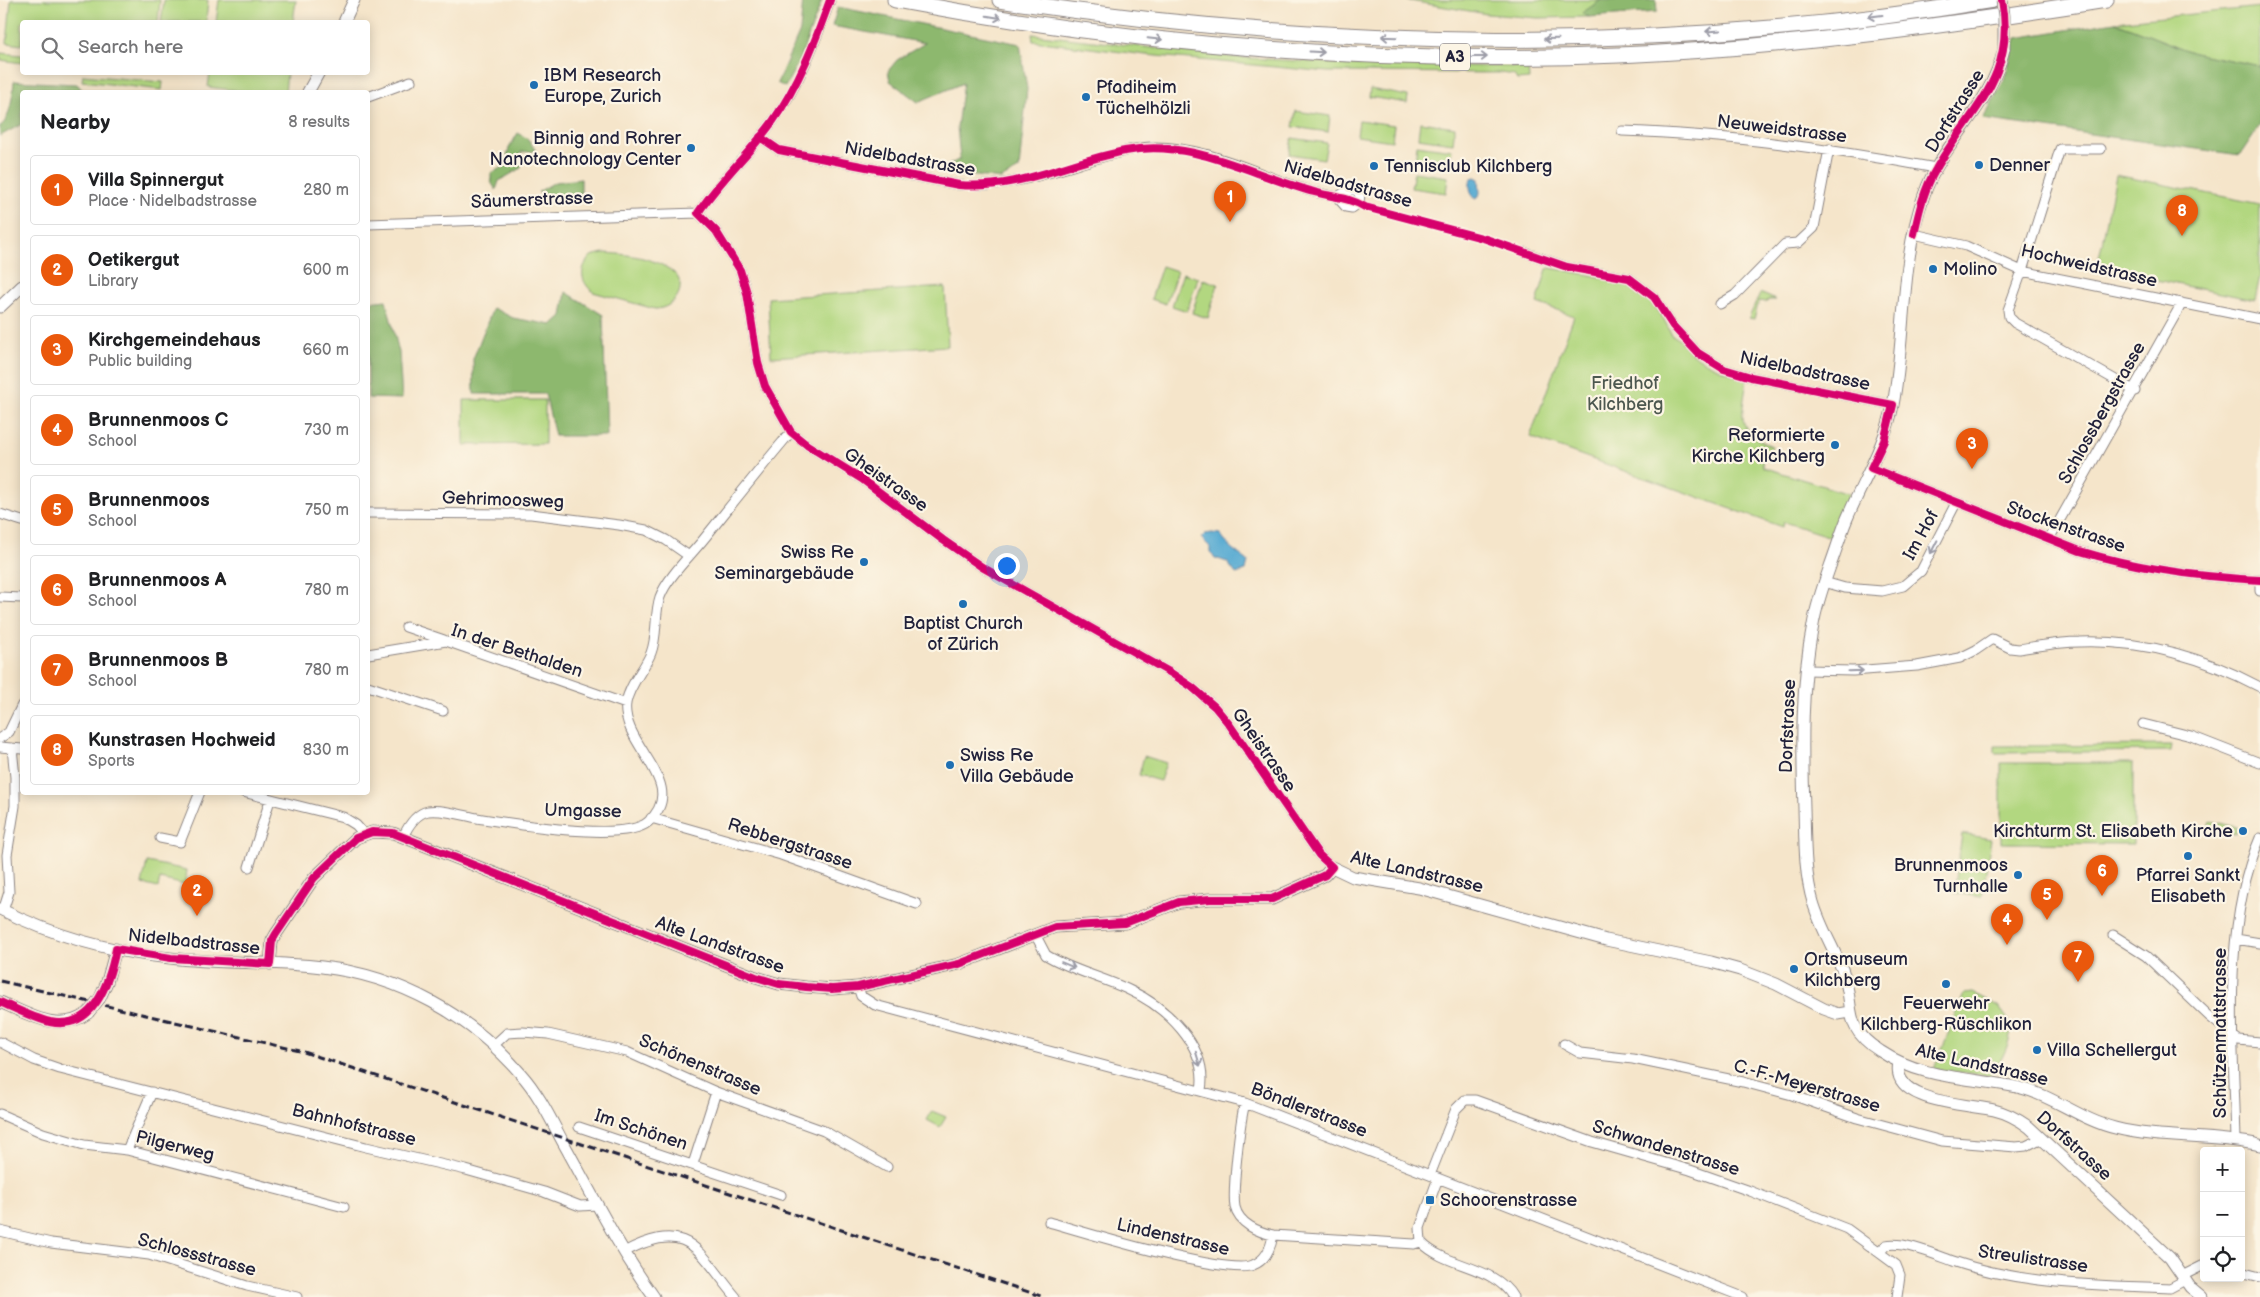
<!DOCTYPE html>
<meta charset="utf-8">
<style>
body{margin:0;font-family:"Balsamiq Sans",sans-serif;background:#f6f6f6;color:#202124}
.controls{position:absolute;right:15px;bottom:15px;display:grid;overflow:hidden;border-radius:5px;box-shadow:0 2px 12px #0003}
.controls button{width:45px;height:45px;display:grid;place-items:center;padding:0;border:0;border-bottom:1px solid #e0e0e0;background:#fff;color:#202124;font:25px sans-serif}
.you{position:absolute;left:1006px;top:565px;width:18px;height:18px;margin:-12px;border:4px solid #fff;border-radius:50%;background:#1a73e8;box-shadow:0 0 0 8px #1a73e833}
.badge{display:grid;place-items:center;width:32px;height:32px;border-radius:50%;background:#ea580c;color:#fff;font-size:16px;font-weight:700}
.pin{position:absolute;translate:-50% -41px;filter:drop-shadow(0 1px 2px #0008)}
.pin::after{content:'';position:absolute;top:26px;width:18px;height:15px;background:inherit;clip-path:polygon(0 0,100% 0,50% 100%)}
.list{margin:0;padding:0;list-style:none}
h2{display:flex;justify-content:space-between;align-items:center;height:65px;margin:0;padding:0 20px;font-size:21px}
h2 small{font-size:16px;font-weight:400;color:#757577}
.list li{display:grid;grid-template-columns:32px 1fr auto;gap:15px;align-items:center;box-sizing:border-box;height:70px;margin:0 10px 10px;padding:0 10px;border:1px solid #e0e0e0;border-radius:5px}
.list b{display:block;font-size:19px;white-space:nowrap}
.list p{margin:0;font-size:16px;white-space:nowrap;color:#757577}
.list em{font-size:16px;font-style:normal;color:#757577}
.icon{flex:none;width:28px;height:28px;fill:none;stroke:currentColor;stroke-width:2;stroke-linecap:round;stroke-linejoin:round}
.map{position:relative;flex:none;width:2260px;height:1297px;overflow:hidden}
.search{position:absolute;background:#fff;box-shadow:0 2px 12px #0003;left:20px;top:20px;width:350px;height:55px;display:flex;align-items:center;gap:12px;box-sizing:border-box;padding:0 18px;border-radius:5px;color:#757577;font-size:19px}
.panel{position:absolute;background:#fff;box-shadow:0 2px 12px #0003;left:20px;top:90px;width:350px;height:705px;border-radius:5px}
.map>svg:first-child{display:block}
.green{fill:#b2d780;stroke:#6a7c5e}
.forest{fill:#8db86e;stroke:#586d54}
.water{fill:#56aad2;stroke:#3c6686}
.lines{fill:none;stroke-linecap:round;stroke-linejoin:round}
.street-casing{stroke:#8c8482;stroke-width:11}
.secondary-casing{stroke:#8c8482;stroke-width:13}
.highway-casing{stroke:#8c8482;stroke-width:17}
.street{stroke:#fff;stroke-width:9}
.secondary{stroke:#fff;stroke-width:11}
.highway{stroke:#fff;stroke-width:15}
.rail{stroke:#22223b;stroke-width:3;stroke-dasharray:8 4;stroke-linecap:butt}
.secondary-bridge-casing{stroke:#8c8482;stroke-width:13;stroke-linecap:butt}
.secondary-bridge{stroke:#fff;stroke-width:11}
.cycleway-casing{stroke:#fcf5e5;stroke-width:11}
.cycleway{stroke:#d6006c;stroke-width:8}
.oneway{stroke:#9c9ca7}
.poi-dot{fill:#1f6fb2;stroke:#fcf5e5;stroke-width:2}
.labels{text-anchor:middle;dominant-baseline:central;stroke-width:4.5;stroke-linejoin:round;paint-order:stroke}
.shield{fill:#fcf5e5;stroke:#63616e;stroke-width:1}
.shield-label{font-size:16px;font-weight:bold;fill:#22223b}
.poi-label{font-size:18px;fill:#22223b;stroke:#fcf5e5;text-anchor:start}
.street-label{font-size:18px;fill:#22223b;stroke:#fcf5e5}
.park-label{font-size:18px;fill:#4d5850;stroke:#fcf5e5}
</style>
<div class="map">
<svg width="2260" height="1297" viewBox="0 0 2260 1297">
<rect width="100%" height="100%" fill="#fcf5e5"/>
<filter id="ink" filterUnits="userSpaceOnUse"><feTurbulence type="fractalNoise" baseFrequency=".02" numOctaves="2"/><feDisplacementMap in="SourceGraphic" scale="10" xChannelSelector="R" yChannelSelector="G"/><feConvolveMatrix kernelMatrix="1 2 1 2 8 2 1 2 1" color-interpolation-filters="sRGB"/></filter>
<filter id="wash" filterUnits="userSpaceOnUse"><feTurbulence type="fractalNoise" baseFrequency=".0096" numOctaves="4" result="noise"/><feDisplacementMap in="SourceGraphic" scale="20" xChannelSelector="R" yChannelSelector="G"/><feGaussianBlur stdDeviation="1.12" result="paint"/><feColorMatrix in="noise" values="0 0 0 0 0 0 0 0 0 0 0 0 0 0 0 0 0 1.4 0 .05"/><feComposite in="paint" operator="in"/></filter>
<g filter="url(#wash)">
<rect width="100%" height="100%" fill="#f5e5ca"/>
<path class="green" d="M11 0H160L158 22H22V45L7 43Z
M164 0H208L206 22H161Z
M219 0H296L293 22H216Z
M1404 0H1601L1583 13 1589 17 1538 18 1487 14Z
M2260 7V66L2194 53 2115 22Z
M1032 34 1233 57 1346 64 1528 67 1529 79 1517 80 1514 75 1501 73 1328 72 1146 55 1033 41Z
M0 53 22 55V63L0 60Z
M210 73H287L285 92H250L208 87Z
M83 75 163 82 162 90 82 81Z
M1370 89 1408 96 1407 103 1369 97Z
M1296 111 1330 116 1328 132 1293 127Z
M1359 120 1394 125 1392 141 1357 136Z
M1420 122 1455 127 1453 143 1418 138Z
M1292 138 1327 143 1324 159 1289 154Z
M1417 145 1452 150 1449 166 1415 161Z
M1414 172 1448 177 1446 193 1411 188Z
M2116 175 2260 204V276L2255 300 2097 268Z
M603 253C626 254 654 257 673 272 690 286 674 309 655 309L593 292C580 281 579 269 591 256Z
M1162 266 1177 271 1166 304 1151 299Z
M1550 268C1581 274 1624 277 1648 299 1658 307 1664 320 1670 331L1671 335C1679 336 1691 354 1700 359 1714 368 1732 373 1747 380 1742 414 1734 432 1772 446L1762 462 1763 467 1849 494 1831 537 1784 522 1782 527 1530 437 1574 316 1537 303 1547 269Z
M1183 273 1198 278 1187 311 1172 306Z
M1203 279 1218 284 1208 318 1192 313Z
M945 287 948 346 771 357 768 298Z
M1760 293 1776 300H1768L1767 302 1759 301 1754 319 1749 318Z
M464 400H545V444L464 445Z
M2171 745 2170 751 1995 753V746Z
M1144 756 1166 763 1160 781 1139 775Z
M2001 763H2133V844L2001 843Z
M2210 821 2237 827 2236 834 2208 827Z
M1962 834 1991 839 1982 897 1954 893Z
M147 862 187 870 185 885 160 879 158 888 142 884Z
M1973 993 1998 1006 2012 1025C2009 1046 2003 1059 1990 1076L1934 1069 1964 994Z
M932 1111 946 1117 940 1127 927 1120Z"/>
<path class="forest" d="M803 0H822L799 61 785 87 777 83 800 31Z
M1601 0H1656L1657 12 1589 17 1582 13Z
M838 7 1020 44 1027 89 1019 169 1001 179 937 171 960 159 957 127 963 83 918 102 890 81 888 71 897 60 925 43 832 26Z
M2115 22 2194 53 2260 66V125L2240 155 1983 119 2004 80 2016 38Z
M14 81 77 84 84 92H22V124L0 136V126C10 122 13 92 14 81Z
M518 133 528 139 536 151 521 152V168L499 181 496 190 491 182V173L505 166 509 148Z
M581 179V198L551 199 538 192 555 182Z
M566 292 603 315 607 436H555L545 394H474L473 359 493 308 513 318 552 325 562 316Z
M386 300 399 352 402 399 368 398V302Z"/>
<path class="water" d="M1475 177 1479 179 1480 193 1478 198 1475 199C1470 194 1468 183 1472 178Z
M1212 533 1220 534 1231 548 1248 561 1246 571 1236 574 1227 562 1215 558 1210 553V547L1201 538 1205 534Z"/>
</g>
<g filter="url(#ink)">
<g class="lines">
<g class="street-casing">
<path id="street" d="M368 97 411 81
M1622 131C1728 134 1832 149 1936 168
M760 137 779 150 959 185C1007 189 1053 171 1099 158 1116 153 1133 148 1151 147 1207 145 1261 177 1314 192 1326 195 1339 197 1351 199
M2101 149H2060L2022 271 2008 310 2009 317 2015 323 2135 391
M1351 189 1357 191 1360 195 1359 203 1352 208 1346 207 1337 197Z
M698 213 716 231 740 270 747 293 758 363 765 386 791 432 807 445 862 479 943 540 982 567 1171 673 1192 687 1215 707 1229 724 1319 855 1332 867
M698 213C720 180 750 153 773 121 799 85 815 43 830 1
M368 224 698 213
M1914 234 1966 246 2022 271 2260 319
M1524 252 1567 267 1629 278 1654 297 1673 326 1698 353 1724 369 1751 377 1893 405
M1720 304 1735 295 1785 244 1798 243 1814 228 1829 149
M1871 468 2080 551C2139 569 2199 577 2260 580
M368 513 531 514 619 525 646 530 666 540 689 556
M0 514 22 521
M2049 539 2182 303
M2260 580V591
M1824 582 1845 588 1882 591 1903 586 1921 571 1956 503
M0 597 22 598
M406 627 444 640
M368 654 446 641 626 704
M1807 670 1853 671 1917 666 1960 658 1976 650 1992 639 2010 648 2019 649C2039 646 2060 642 2080 642 2143 640 2205 658 2260 687
M368 686 443 711
M2143 724 2191 736 2260 763
M0 738 9 732 22 705
M0 747 22 749
M243 792 343 817 356 825 364 834
M651 818 781 855 917 904
M403 837C408 826 415 814 428 811 443 809 462 815 477 818 509 823 624 843 648 822 691 784 620 745 626 703 629 685 644 670 651 653 658 635 654 615 660 597 667 578 690 556 703 540 732 504 761 467 791 432
M160 838 180 842 200 792
M249 867 270 800
M3 911 9 892 7 855 15 806V777L12 748
M1035 934 1046 955C1071 970 1101 977 1127 989 1165 1006 1209 1046 1201 1090
M2113 935 2146 956 2209 1016 2238 1040 2260 1042
M2236 939 2260 943
M858 987 861 996 875 1005 1245 1103 1743 1297
M0 1042 34 1060 60 1069 366 1147 466 1170 544 1192 580 1206 597 1205
M1564 1044 1580 1053 1633 1059 1743 1082 1792 1095 1857 1118 1942 1141 2016 1147 2026 1146 2040 1139
M494 1045 507 1033 523 1032 548 1034 627 1052 716 1092 824 1131 887 1167
M1245 1103C1240 1121 1232 1190 1235 1207 1239 1224 1258 1232 1273 1235L1414 1244 1421 1242
M0 1114 43 1133 84 1145 127 1150 344 1207
M579 1127 781 1195
M2236 1141C2234 1045 2221 927 2260 838
M127 1150 152 1092
M693 1164 716 1092
M1430 1175 1456 1109 1465 1100H1475L1592 1142 1690 1170 1750 1191 1847 1229 1896 1265 1900 1275 1897 1297
M1438 1178 1420 1228 1421 1242C1446 1268 1494 1265 1513 1297
M1049 1222C1083 1232 1227 1276 1253 1265 1266 1260 1271 1248 1273 1235
M0 1231 51 1243 149 1255 247 1286 297 1297
M624 1252C690 1217 698 1252 736 1297
M1880 1252 1886 1245C1904 1241 1936 1255 1953 1261 2022 1285 2098 1285 2170 1288L2185 1280
M2241 1272 2260 1277
M2182 1276 2204 1265"/>
</g>
<g class="secondary-casing">
<path id="secondary" d="M344 22 354 0
M2004 49C1990 109 1943 140 1924 195 1900 262 1906 336 1893 405 1885 445 1865 477 1849 514 1843 527 1839 541 1834 555 1826 578 1817 601 1813 625 1801 684 1802 747 1804 808 1805 839 1804 872 1813 902 1820 926 1833 947 1842 969 1857 1006 1839 1025 1880 1051 1923 1080 1972 1077 2021 1088 2054 1096 2081 1120 2115 1128 2162 1140 2212 1134 2260 1145
M308 92 319 72
M0 307 22 286
M0 909C52 935 112 952 170 958 221 964 272 961 322 967 400 976 470 1015 521 1074 539 1094 551 1120 564 1144 593 1196 619 1249 654 1297
M270 964 272 941 276 934 314 878 356 838 372 832 393 833 403 837 756 977 779 984 806 987 832 989 858 987 959 964 1055 927 1125 923 1179 902 1210 899H1272L1325 875 1332 867 1353 877 1419 888 1606 940 1711 962 1740 970 1776 984 1824 1009 1838 1014 1850 1012
M100 998 107 982 116 949
M0 1002C29 1014 59 1034 88 1013
M1899 1063C1890 1103 1969 1104 1994 1110 2007 1113 2018 1119 2029 1127L2170 1258 2190 1287 2202 1297"/>
</g>
<g class="highway-casing">
<path id="highway" d="M895 0C1133 45 1377 65 1619 55 1783 48 1944 26 2106 0
M1000 0C1328 50 1665 55 1993 0"/>
</g>
<use href="#street" class="street"/>
<use href="#secondary" class="secondary"/>
<use href="#highway" class="highway"/>
<path class="rail" d="M0 981 304 1052 1044 1297"/>
<g class="secondary-bridge-casing">
<path id="secondary-bridge" d="M2002 0 2004 16V49
M88 1013 100 998"/>
</g>
<use href="#secondary-bridge" class="secondary-bridge"/>
<g class="cycleway-casing">
<path id="cycleway" d="M760 137 779 150 959 185C1018 190 1068 162 1125 151 1192 138 1251 175 1314 192 1332 197 1348 197 1365 207L1486 239 1567 267 1629 278 1654 297 1673 326 1698 353 1724 369 1751 377 1893 405 1884 441 1871 468 2080 551C2139 569 2199 577 2260 580
M1914 234C1919 211 1924 189 1936 169 1970 109 2017 78 2002 0
M0 1002C16 1009 33 1018 50 1022 94 1031 109 983 116 949L171 958 270 964 272 941 276 934 314 878 356 838 372 832 393 833 403 837 756 977 779 984 806 987 832 989 858 987 959 964 1055 927 1125 923 1179 902 1210 899H1272L1325 875 1332 867 1319 855 1229 724 1215 707 1192 687 1171 673 982 567 943 540 862 479 807 445 791 432 765 386 758 363 747 293 740 270 716 231 698 213C720 180 750 153 773 121 799 84 815 42 830 0"/>
</g>
<use href="#cycleway" class="cycleway"/>
</g>
<defs><path id="oneway-shaft" d="M-6 0H5M1.5-3L5.5 0L1.5 3" fill="none" stroke-width="1.6" stroke-linecap="round" stroke-linejoin="round" transform="scale(1.25)"/></defs>
<g class="oneway">
<use href="#oneway-shaft" transform="translate(1875 16) rotate(173)"/>
<use href="#oneway-shaft" transform="translate(994 17) rotate(10)"/>
<use href="#oneway-shaft" transform="translate(1713 31) rotate(176)"/>
<use href="#oneway-shaft" transform="translate(1389 37) rotate(-178)"/>
<use href="#oneway-shaft" transform="translate(1155 39) rotate(6)"/>
<use href="#oneway-shaft" transform="translate(1551 39) rotate(179)"/>
<use href="#oneway-shaft" transform="translate(1317 52) rotate(3)"/>
<use href="#oneway-shaft" transform="translate(1480 57)"/>
<use href="#oneway-shaft" transform="translate(1934 547) rotate(117)"/>
<use href="#oneway-shaft" transform="translate(1856 671) rotate(-2)"/>
<use href="#oneway-shaft" transform="translate(1068 965) rotate(22)"/>
<use href="#oneway-shaft" transform="translate(1198 1059) rotate(73)"/>
</g>
</g>
<g class="poi-dot">
<circle cx="534" cy="85" r="5"/>
<circle cx="1086" cy="97" r="5"/>
<circle cx="691" cy="148" r="5"/>
<circle cx="1979" cy="165" r="5"/>
<circle cx="1374" cy="166" r="5"/>
<circle cx="1933" cy="269" r="5"/>
<circle cx="1835" cy="445" r="5"/>
<circle cx="864" cy="562" r="5"/>
<circle cx="963" cy="604" r="5"/>
<circle cx="950" cy="765" r="5"/>
<circle cx="2243" cy="831" r="5"/>
<circle cx="2188" cy="856" r="5"/>
<circle cx="2018" cy="875" r="5"/>
<circle cx="1794" cy="969" r="5"/>
<circle cx="1946" cy="984" r="5"/>
<circle cx="2037" cy="1050" r="5"/>
<rect x="1425" y="1195" width="10" height="10" rx="2.5"/>
</g>
<g class="labels">
<rect class="shield" x="1440" y="43.5" width="30" height="27" rx="4"/>
<g class="shield-label">
<text x="1455" y="57">A3</text>
</g>
<g class="poi-label">
<text x="544" y="75">IBM Research<tspan x="544" dy="21">Europe, Zurich</tspan></text>
<text x="1096" y="87">Pfadiheim<tspan x="1096" dy="21">Tüchelhölzli</tspan></text>
<text x="681" y="138" text-anchor="end">Binnig and Rohrer<tspan x="681" dy="21">Nanotechnology Center</tspan></text>
<text x="1989" y="165">Denner</text>
<text x="1384" y="166">Tennisclub Kilchberg</text>
<text x="1943" y="269">Molino</text>
<text x="1825" y="435" text-anchor="end">Reformierte<tspan x="1825" dy="21">Kirche Kilchberg</tspan></text>
<text x="854" y="552" text-anchor="end">Swiss Re<tspan x="854" dy="21">Seminargebäude</tspan></text>
<text x="963" y="623" text-anchor="middle">Baptist Church<tspan x="963" dy="21">of Zürich</tspan></text>
<text x="960" y="755">Swiss Re<tspan x="960" dy="21">Villa Gebäude</tspan></text>
<text x="2233" y="831" text-anchor="end">Kirchturm St. Elisabeth Kirche</text>
<text x="2008" y="865" text-anchor="end">Brunnenmoos<tspan x="2008" dy="21">Turnhalle</tspan></text>
<text x="2188" y="875" text-anchor="middle">Pfarrei Sankt<tspan x="2188" dy="21">Elisabeth</tspan></text>
<text x="1804" y="959">Ortsmuseum<tspan x="1804" dy="21">Kilchberg</tspan></text>
<text x="1946" y="1003" text-anchor="middle">Feuerwehr<tspan x="1946" dy="21">Kilchberg-Rüschlikon</tspan></text>
<text x="2047" y="1050">Villa Schellergut</text>
<text x="1440" y="1200">Schoorenstrasse</text>
</g>
<g class="street-label">
<text transform="translate(1955 111) rotate(-58)">Dorfstrasse</text>
<text transform="translate(1782 129) rotate(7)">Neuweidstrasse</text>
<text transform="translate(910 159) rotate(10)">Nidelbadstrasse</text>
<text transform="translate(1348 184) rotate(16)">Nidelbadstrasse</text>
<text transform="translate(532 200) rotate(-2)">Säumerstrasse</text>
<text transform="translate(2089 266) rotate(13)">Hochweidstrasse</text>
<text transform="translate(1805 371) rotate(12)">Nidelbadstrasse</text>
<text transform="translate(2102 413) rotate(-61)">Schlossbergstrasse</text>
<text transform="translate(886 480) rotate(35)">Gheistrasse</text>
<text transform="translate(503 500) rotate(2)">Gehrimoosweg</text>
<text transform="translate(2066 527) rotate(19)">Stockenstrasse</text>
<text transform="translate(1921 535) rotate(-61)">Im Hof</text>
<text transform="translate(517 651) rotate(18)">In der Bethalden</text>
<text transform="translate(1788 726) rotate(-88)">Dorfstrasse</text>
<text transform="translate(1264 750) rotate(55)">Gheistrasse</text>
<text transform="translate(583 811) rotate(1)">Umgasse</text>
<text transform="translate(790 844) rotate(18)">Rebbergstrasse</text>
<text transform="translate(1417 872) rotate(13)">Alte Landstrasse</text>
<text transform="translate(194 942) rotate(6)">Nidelbadstrasse</text>
<text transform="translate(720 945) rotate(20)">Alte Landstrasse</text>
<text transform="translate(2220 1033) rotate(-90)">Schützenmattstrasse</text>
<text transform="translate(700 1065) rotate(23)">Schönenstrasse</text>
<text transform="translate(1982 1065) rotate(13)">Alte Landstrasse</text>
<text transform="translate(1807 1086) rotate(16)">C.-F.-Meyerstrasse</text>
<text transform="translate(1309 1110) rotate(21)">Böndlerstrasse</text>
<text transform="translate(354 1125) rotate(14)">Bahnhofstrasse</text>
<text transform="translate(641 1130) rotate(18)">Im Schönen</text>
<text transform="translate(175 1146) rotate(14)">Pilgerweg</text>
<text transform="translate(2074 1146) rotate(42)">Dorfstrasse</text>
<text transform="translate(1666 1148) rotate(17)">Schwandenstrasse</text>
<text transform="translate(1173 1237) rotate(13)">Lindenstrasse</text>
<text transform="translate(197 1255) rotate(15)">Schlossstrasse</text>
<text transform="translate(2033 1259) rotate(8)">Streulistrasse</text>
</g>
<g class="park-label">
<text x="1625" y="383">Friedhof<tspan x="1625" dy="21">Kilchberg</tspan></text>
</g>
</g>
</svg>
<div class="controls">
<button>+</button>
<button>−</button>
<button><svg class="icon" aria-label="locate" viewBox="0 0 24 24"><circle cx="12" cy="12" r="6"/><path d="M12 2v4M12 18v4M2 12h4M18 12h4"/></svg></button>
</div>
<div class="you"></div>
<div class="pin badge" style="left:1230px;top:222px">1</div>
<div class="pin badge" style="left:197px;top:916px">2</div>
<div class="pin badge" style="left:1972px;top:469px">3</div>
<div class="pin badge" style="left:2007px;top:945px">4</div>
<div class="pin badge" style="left:2047px;top:920px">5</div>
<div class="pin badge" style="left:2102px;top:896px">6</div>
<div class="pin badge" style="left:2078px;top:982px">7</div>
<div class="pin badge" style="left:2182px;top:236px">8</div>
<div class="search"><svg class="icon" aria-label="search" viewBox="0 0 24 24"><circle cx="10" cy="10" r="6"/><path d="M15 15l6 6"/></svg>Search here</div>
<section class="panel">
<h2>Nearby<small>8 results</small></h2>
<ul class="list">
<li><span class="badge">1</span><div><b>Villa Spinnergut</b><p>Place · Nidelbadstrasse</p></div><em>280 m</em></li>
<li><span class="badge">2</span><div><b>Oetikergut</b><p>Library</p></div><em>600 m</em></li>
<li><span class="badge">3</span><div><b>Kirchgemeindehaus</b><p>Public building</p></div><em>660 m</em></li>
<li><span class="badge">4</span><div><b>Brunnenmoos C</b><p>School</p></div><em>730 m</em></li>
<li><span class="badge">5</span><div><b>Brunnenmoos</b><p>School</p></div><em>750 m</em></li>
<li><span class="badge">6</span><div><b>Brunnenmoos A</b><p>School</p></div><em>780 m</em></li>
<li><span class="badge">7</span><div><b>Brunnenmoos B</b><p>School</p></div><em>780 m</em></li>
<li><span class="badge">8</span><div><b>Kunstrasen Hochweid</b><p>Sports</p></div><em>830 m</em></li>
</ul>
</section>
</div>
